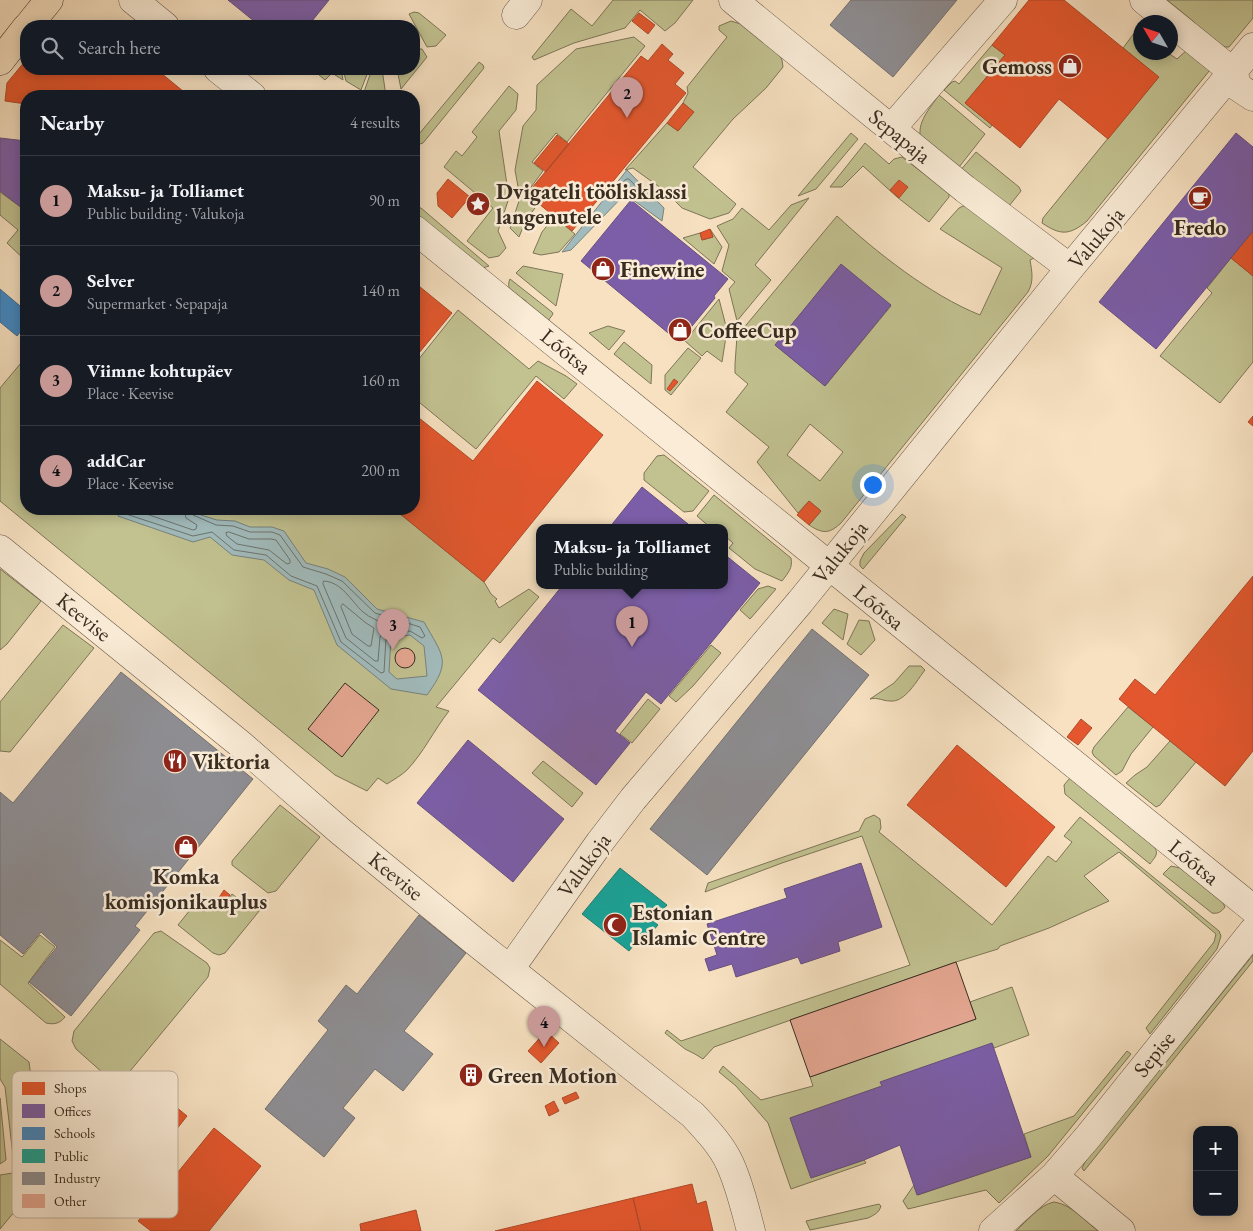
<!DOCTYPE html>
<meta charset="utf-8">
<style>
body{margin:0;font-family:"EB Garamond",serif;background:#20242c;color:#f1f3f6}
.controls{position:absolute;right:15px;bottom:15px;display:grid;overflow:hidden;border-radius:10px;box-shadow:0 2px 12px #0003}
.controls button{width:45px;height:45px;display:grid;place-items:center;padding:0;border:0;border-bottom:1px solid #363941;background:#171b24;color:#f1f3f6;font:25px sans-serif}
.compass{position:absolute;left:1133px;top:15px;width:45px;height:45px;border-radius:50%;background:#171b24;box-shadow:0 2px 12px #0003;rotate:309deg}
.you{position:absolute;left:872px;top:484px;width:18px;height:18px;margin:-12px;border:4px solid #fff;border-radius:50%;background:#1a73e8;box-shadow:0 0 0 8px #1a73e833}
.badge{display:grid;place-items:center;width:32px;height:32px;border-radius:50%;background:#c59692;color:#111;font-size:16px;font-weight:700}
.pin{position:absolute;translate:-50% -41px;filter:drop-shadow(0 1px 2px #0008)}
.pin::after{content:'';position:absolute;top:26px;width:18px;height:15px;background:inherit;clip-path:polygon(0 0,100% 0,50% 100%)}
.popup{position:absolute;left:536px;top:524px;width:192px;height:65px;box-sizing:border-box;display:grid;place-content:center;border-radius:10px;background:#171b24;filter:drop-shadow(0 1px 4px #0005);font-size:16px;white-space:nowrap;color:#9ea1a6}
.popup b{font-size:19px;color:#f1f3f6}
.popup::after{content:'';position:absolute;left:50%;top:100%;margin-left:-10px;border:10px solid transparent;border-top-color:#171b24}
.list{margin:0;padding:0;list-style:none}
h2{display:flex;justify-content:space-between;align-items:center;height:65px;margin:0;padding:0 20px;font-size:21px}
h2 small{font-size:16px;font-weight:400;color:#9ea1a6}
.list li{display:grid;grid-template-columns:32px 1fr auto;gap:15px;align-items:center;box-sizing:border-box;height:90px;padding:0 20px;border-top:1px solid #363941}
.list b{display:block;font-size:19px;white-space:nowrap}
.list p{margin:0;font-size:16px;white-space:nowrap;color:#9ea1a6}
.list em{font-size:16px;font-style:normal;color:#9ea1a6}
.icon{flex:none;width:28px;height:28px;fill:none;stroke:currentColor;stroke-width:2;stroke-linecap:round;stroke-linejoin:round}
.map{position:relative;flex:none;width:1253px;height:1231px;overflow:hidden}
.search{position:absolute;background:#171b24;box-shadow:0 2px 12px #0003;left:20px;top:20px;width:400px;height:55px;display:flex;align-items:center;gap:12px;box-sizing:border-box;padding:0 18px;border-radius:20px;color:#9ea1a6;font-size:19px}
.panel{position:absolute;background:#171b24;box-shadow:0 2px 12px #0003;left:20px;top:90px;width:400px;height:425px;border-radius:20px}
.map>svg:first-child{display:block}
.green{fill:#c2c190;stroke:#7d7658;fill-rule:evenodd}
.water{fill:#a1bbbc;stroke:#77827e;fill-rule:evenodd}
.shops{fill:#e4572e;stroke:#b04a2a}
.offices{fill:#7b5ea7;stroke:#674f7f}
.schools{fill:#3f88c5;stroke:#3d6c94}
.public{fill:#17a398;stroke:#217f74}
.industry{fill:#8d8d92;stroke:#747070}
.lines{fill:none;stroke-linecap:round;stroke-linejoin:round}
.shore{stroke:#6c746e;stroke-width:1}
.building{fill:#e5a792;stroke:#382c21}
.minor-casing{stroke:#685949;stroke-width:29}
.major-casing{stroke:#382c21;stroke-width:29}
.minor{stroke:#faecd7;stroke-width:28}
.major{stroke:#f7e1c1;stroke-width:28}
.labels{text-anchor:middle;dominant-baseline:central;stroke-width:5;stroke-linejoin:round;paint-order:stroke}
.poi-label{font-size:22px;font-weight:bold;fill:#382c21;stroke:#faecd7;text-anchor:start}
.street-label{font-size:22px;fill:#382c21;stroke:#faecd7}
.key{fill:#faecd7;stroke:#c0b2a0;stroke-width:1}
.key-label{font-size:14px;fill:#382c21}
</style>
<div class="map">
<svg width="1253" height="1231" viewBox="0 0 1253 1231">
<rect width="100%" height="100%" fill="#f7e1c1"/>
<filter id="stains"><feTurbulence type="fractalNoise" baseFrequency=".004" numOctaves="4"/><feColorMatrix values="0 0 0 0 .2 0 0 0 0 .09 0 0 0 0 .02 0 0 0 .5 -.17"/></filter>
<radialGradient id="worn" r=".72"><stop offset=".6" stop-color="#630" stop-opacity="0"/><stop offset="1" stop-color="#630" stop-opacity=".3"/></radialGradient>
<path class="green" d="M613 0H693L675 23 665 31 640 10 625 28 574 43 534 60 532 57 571 9 592 26Z
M1167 0H1253V18L1229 47H1225L1194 29V22Z
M414 12 419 13 446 35 436 46 427 47 409 14Z
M731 21 741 24 780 56 782 60 783 67 766 88 733 119 693 167 736 204 729 213 710 219 682 208 665 191 633 168 625 170 667 123 678 131 693 112 683 103 688 93 687 87 727 37 719 30V26Z
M1138 28 1140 30V52L1168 53 1177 59 1188 49 1210 70 1087 221C1069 236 1060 235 1042 223L1043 218 1158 77 1123 48Z
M634 37 645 46 567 142 556 133 532 162 543 171 526 194 538 204 526 220 519 237 510 228 520 198 515 170 523 126 536 110 537 85 576 49Z
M992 45 1005 55 965 103 992 125 990 128 944 90 952 82 955 81 959 84Z
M414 49H422L427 57 401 89 397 69H414Z
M479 62 483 65 484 68 423 143 417 145 414 142V140Z
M312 69H341L343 80 332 73 325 80Z
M343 69H369L361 90 346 81Z
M372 69H382L386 96H372L364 92Z
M509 86 518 94 516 110 499 131 509 198 498 231 506 248 499 256 489 258 467 241 493 208 444 167 456 151 462 156 477 137 472 132Z
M939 95 985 134 956 171 921 139C916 123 930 108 939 95Z
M851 133 858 139 816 189 798 196Z
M865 143 889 164 894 159 902 157 949 193V197L929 222 897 197 863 166 842 187H830Z
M976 152 1019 187 1021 191 1009 206 959 172Z
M0 192 26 211V261L7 243 18 230 0 215Z
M809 198 755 265 771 280 737 321 729 289 735 282 722 271 729 245 717 226 733 219 742 208 769 230 791 205Z
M963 206 968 207 1034 258 1030 260C1032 272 1034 281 1028 292L841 523C829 534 823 534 809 525L821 511 809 501 798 513 757 462 769 447 726 412 748 384 735 373V364L737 336 837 216C876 252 930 295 980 315L1002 268 940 229 959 208ZM841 265 891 306 825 386 775 345ZM810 424 843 452 820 481 787 455Z
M414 207 421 208 489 266 483 268 414 212Z
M554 217 575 234 559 252 541 255 533 253 542 232Z
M710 229 722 247 714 264 683 238 700 233 702 240 713 237Z
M1231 258 1253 276V362L1220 403 1160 356 1212 293 1207 288Z
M523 266 563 274 556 306 516 273Z
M510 279 552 312 553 314 548 321 525 303 526 301C519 296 504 292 510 279Z
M719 299 727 330 722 362 707 351 702 356 685 341Z
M458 310 529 369 538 361 566 376 577 384 564 399 536 376 476 449 414 398V365Z
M608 326 625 331 609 350 589 333Z
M624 342 652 365 651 384 614 354Z
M688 348 701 358 671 395 665 390V375Z
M26 357V509H394L484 582 491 594 497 599 495 601 499 608 529 589 539 597 500 643 493 638 436 707 449 711C434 730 424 752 407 770 402 775 393 780 387 784L378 778 367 791 335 775 0 501V388Z
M664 455 709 491 693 511 684 512 644 480V473L657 456Z
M714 495 791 558C793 568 788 573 782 581L755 569 729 548 733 543 725 536 724 528H711L697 516Z
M902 514 906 517 863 569 860 566V561L864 553Z
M0 569 41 601 7 644 0 650Z
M768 586 776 589 750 619 740 610 758 589Z
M834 609 848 614 843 640 822 623Z
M859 620 869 621 875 640 861 655 847 644Z
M63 625 94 648 10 752 0 751V702Z
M711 645 721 653 693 686 676 702 669 696Z
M909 666H921L925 670C917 680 905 703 890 701 883 701 878 697 870 699L894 683Z
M648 699 660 709 632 743 620 734Z
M1128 707 1153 727 1131 754 1122 771 1116 775 1094 756 1092 752 1094 747Z
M1170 741 1196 762 1160 805 1156 807 1126 783 1135 775 1147 767Z
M543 761 583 793 572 807 532 773Z
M1070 778 1153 846C1160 853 1155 857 1150 864L1065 794 1064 785Z
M280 805 320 837 276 891 268 893 232 865V861Z
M874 815 880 819 881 828 879 832 992 925 1048 856 1056 862 1072 842 1064 836 1080 817 1219 931 1221 936 1217 949 1150 1034 1146 1028 1214 942 1216 934 1119 852 1084 876 1109 901 1049 928 1000 946 998 949 956 962 714 1047 703 1059 695 1054 685 1049 665 1033 667 1030 681 1041 910 965 862 836 782 863 705 892 708 883 859 831 865 819Z
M1171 866 1180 868 1223 903 1225 907C1221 912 1218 914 1212 913L1163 874Z
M232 894 250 908 254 906 260 910 225 953 219 955 213 953 178 925 194 905 204 912 216 899 224 904Z
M161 931 207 963 210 968 208 977 126 1076 119 1079 108 1078 103 1073 76 1049 72 1041 74 1031 154 933Z
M40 935 55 947 28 983 65 1017C60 1023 55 1025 46 1023L0 984V940L22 957Z
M1253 955V961L1084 1171 1082 1168 1086 1160Z
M1012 987 1029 1035 994 1048 992 1044 881 1082 882 1086 790 1118 811 1178 864 1160 866 1163 791 1189 768 1123 736 1086 719 1072 723 1066 761 1100 813 1086 810 1077 976 1019 970 1002Z
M0 1039 29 1062 41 1149 36 1150 37 1161 19 1162 13 1156 5 1087 0 1079Z
M1127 1051 1131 1054 1048 1156 999 1203 986 1190 908 1209 903 1201 914 1185 918 1195 1031 1157 1024 1134 1074 1116Z
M0 1098 6 1160 0 1164Z
M38 1169 39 1174 44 1176 0 1229V1175Z
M1054 1202C1071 1204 1085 1221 1098 1231H1016C1027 1221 1039 1205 1054 1202Z
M879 1204 881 1206C879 1213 874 1215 868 1218L810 1230 806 1221Z"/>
<path class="water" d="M627 170 664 208 662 221 625 194 571 250 562 252Z
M121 509H191L201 515 217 520 235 521 250 527H272L284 531 306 563 328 569 345 577 377 609 424 622C443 656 452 661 427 695L391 689 337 645 314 590 289 580 264 560 232 555 210 537 193 542 118 516ZM410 635 424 646 427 676 397 679 389 672 391 638Z"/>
<path class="shops" d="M1029 0H1064L1159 77 1108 139 1059 99 1020 148 965 103 1005 55 992 45Z
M639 13 655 25 648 34 632 21Z
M662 44 673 54 668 60 684 73 675 84 686 93 572 231 527 194 641 56 648 61Z
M26 60V69H156L189 96H26V104L5 101 7 83Z
M683 103 694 112 678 131 667 123Z
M557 135 569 144 546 172 534 163Z
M448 179 470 197 452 218 438 206 437 193Z
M899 180 908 187 899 198 890 190Z
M710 229 713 237 702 240 700 233Z
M1253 231V276L1231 258Z
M414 282 452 313 414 359Z
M674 379 678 382 670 391 667 389Z
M537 381 603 435 484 582 394 509H414V414L473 461Z
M1253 416V426L1248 422Z
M809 501 821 511 809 525 797 515Z
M1253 576V751L1225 786 1119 699 1135 679 1155 695Z
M1081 719 1092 728 1078 745 1067 737Z
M957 745 1055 827 1006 887 907 805Z
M224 890 230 895 223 903 218 899Z
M546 1031 559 1043 541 1063 528 1051Z
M468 1065 481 1076 474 1085 460 1074Z
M576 1092 579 1098 565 1104 562 1098Z
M554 1101 559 1111 549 1116 545 1106Z
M170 1102 187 1116 169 1139 151 1125Z
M214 1128 261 1166 209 1231H151L138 1221Z
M116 1173 124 1179 109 1198 101 1191Z
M692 1184 697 1204 706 1201 713 1231H641L633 1198Z
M633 1198 641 1231H495Z
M416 1210 421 1231H361L360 1224Z"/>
<path class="offices" d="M228 0H329L308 26H260Z
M1236 133 1253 147V231L1156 349 1099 302Z
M0 138 26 141V211L0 191Z
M631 200 728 279 714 296 715 298 679 342 581 261Z
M841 264 891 305 825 386 775 345Z
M642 487 693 528H609Z
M724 554 760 583 661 704 646 692 615 731 630 743 596 785 478 690 562 586H724Z
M468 740 564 819 513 882 417 803Z
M861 863 882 927 838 942 840 951 801 964 798 957 736 977 732 964 709 971 705 959 717 955 707 924 787 898 784 889Z
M992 1043 1031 1157 917 1195 900 1145 864 1160 811 1178 790 1118 882 1086 880 1082Z"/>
<path class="schools" d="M0 289 26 311V325L17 336 0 322Z"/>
<path class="public" d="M620 868 667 905 653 921 658 925 646 939 642 935 629 951 582 914Z"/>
<path class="industry" d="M851 0H957L893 77 830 25Z
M812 629 869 675 707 875 650 829Z
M121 672 253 779 135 926 140 930 71 1016 29 982 57 947 41 932 23 954 0 935V792L13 803Z
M419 915 466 953 404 1031 433 1054 403 1091 375 1069 343 1108 355 1118 324 1157 265 1109 328 1030 318 1021 346 985 357 994Z"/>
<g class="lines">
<path class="shore" d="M629 179 646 197V201H643L628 190 621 189V186L625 180Z
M125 509 126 514 193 536 212 532 234 550 266 555 291 576 317 586 341 642 381 673 384 672 386 638 389 634 410 631 422 638 425 636 420 627 375 613 342 581 326 574 303 567 280 535 272 532H250L233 526 216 525 193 515 190 509
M132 509 193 530 196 529 197 525 186 518 184 509
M229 532 249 539H271L276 540 290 560V563L287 564 269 550 237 544 227 536 226 533Z
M324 581C342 582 351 601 363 612 370 618 379 621 387 625V628L380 637 378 661H375L346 638 323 584Z
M343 604 366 623 374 628 371 646H368L352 634 341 607Z"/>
</g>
<path class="building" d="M395 658a10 10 0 1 1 20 0a10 10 0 1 1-20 0Z
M345 683 379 710 342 757 308 729Z
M956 962 976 1019 810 1077 790 1020Z"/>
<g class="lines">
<g class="minor-casing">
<path id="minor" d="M133 0 165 26
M733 0 965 189 1070 268
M1144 0 1233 72 1238 87 1253 97
M516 15 528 0
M218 69 252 96
M891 129 1003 0
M414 229 1253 909
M0 549 239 743 340 831 478 944 693 1115C707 1130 722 1146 730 1164 740 1186 745 1209 751 1231
M510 969 600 842 633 799 800 602 1070 268 1253 47
M1054 1176 1121 1231
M993 1231 1054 1176 1087 1138 1253 931"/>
</g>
<g class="major-casing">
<path id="major" d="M28 26 49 0
M0 61 26 28"/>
</g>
<use href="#minor" class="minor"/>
<use href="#major" class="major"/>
</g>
<defs>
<g id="shop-disc" transform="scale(1.25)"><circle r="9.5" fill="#8f2418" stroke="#faecd7"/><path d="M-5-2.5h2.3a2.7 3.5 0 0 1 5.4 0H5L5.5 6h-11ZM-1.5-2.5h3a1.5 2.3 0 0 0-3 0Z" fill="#fff"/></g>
<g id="cafe-disc" transform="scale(1.25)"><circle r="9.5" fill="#8f2418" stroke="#faecd7"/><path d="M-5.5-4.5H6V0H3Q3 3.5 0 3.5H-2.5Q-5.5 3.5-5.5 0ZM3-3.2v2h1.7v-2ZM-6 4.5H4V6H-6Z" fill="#fff"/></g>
<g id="sight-disc" transform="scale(1.25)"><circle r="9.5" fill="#8f2418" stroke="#faecd7"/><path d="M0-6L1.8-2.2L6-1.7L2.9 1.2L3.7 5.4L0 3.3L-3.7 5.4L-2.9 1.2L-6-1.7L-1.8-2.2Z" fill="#fff"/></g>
<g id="restaurant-disc" transform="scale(1.25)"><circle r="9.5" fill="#8f2418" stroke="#faecd7"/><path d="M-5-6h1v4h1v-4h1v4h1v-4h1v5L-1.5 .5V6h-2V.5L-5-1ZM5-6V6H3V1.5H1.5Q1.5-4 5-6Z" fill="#fff"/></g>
<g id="mosque-disc" transform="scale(1.25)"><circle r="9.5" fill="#8f2418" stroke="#faecd7"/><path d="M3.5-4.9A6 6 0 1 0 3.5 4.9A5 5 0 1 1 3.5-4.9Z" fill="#fff"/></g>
<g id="building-disc" transform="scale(1.25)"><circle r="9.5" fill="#8f2418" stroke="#faecd7"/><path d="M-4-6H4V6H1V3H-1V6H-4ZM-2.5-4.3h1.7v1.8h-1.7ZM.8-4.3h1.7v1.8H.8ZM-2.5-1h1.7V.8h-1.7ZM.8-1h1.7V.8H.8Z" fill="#fff"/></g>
</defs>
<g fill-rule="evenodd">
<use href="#shop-disc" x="1070" y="66"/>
<use href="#cafe-disc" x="1200" y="198"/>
<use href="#sight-disc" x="478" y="204"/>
<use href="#shop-disc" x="603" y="269"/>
<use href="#shop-disc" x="680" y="330"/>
<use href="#restaurant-disc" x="175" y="761"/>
<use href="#shop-disc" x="186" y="847"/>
<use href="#mosque-disc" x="615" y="925"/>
<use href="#building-disc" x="471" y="1075"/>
</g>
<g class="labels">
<g class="poi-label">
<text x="1052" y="66" text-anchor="end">Gemoss</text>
<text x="496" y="191">Dvigateli töölisklassi<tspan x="496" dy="25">langenutele</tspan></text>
<text x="1200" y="227" text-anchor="middle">Fredo</text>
<text x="620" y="269">Finewine</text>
<text x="698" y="330">CoffeeCup</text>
<text x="192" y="761">Viktoria</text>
<text x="186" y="876" text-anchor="middle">Komka<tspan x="186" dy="25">komisjonikauplus</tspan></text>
<text x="632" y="912">Estonian<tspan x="632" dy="25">Islamic Centre</tspan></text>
<text x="488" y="1075">Green Motion</text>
</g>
<g class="street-label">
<text transform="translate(900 136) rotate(39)">Sepapaja</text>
<text transform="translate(1096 238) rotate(-50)">Valukoja</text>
<text transform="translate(566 351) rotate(39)">Lõõtsa</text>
<text transform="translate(840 552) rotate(-51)">Valukoja</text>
<text transform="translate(879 607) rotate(39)">Lõõtsa</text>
<text transform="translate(84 617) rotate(39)">Keevise</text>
<text transform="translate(1194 862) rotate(39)">Lõõtsa</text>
<text transform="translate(584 865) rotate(-54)">Valukoja</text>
<text transform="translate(396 876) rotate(39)">Keevise</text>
<text transform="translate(1154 1054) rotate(-51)">Sepise</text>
</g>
</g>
<rect x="12" y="1071" width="166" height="147" rx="8" class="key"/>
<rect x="22" y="1082" width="23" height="13" fill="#e4572e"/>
<rect x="22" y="1104" width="23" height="14" fill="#7b5ea7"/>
<rect x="22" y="1127" width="23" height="13" fill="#3f88c5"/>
<rect x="22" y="1149" width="23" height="14" fill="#17a398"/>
<rect x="22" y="1172" width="23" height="13" fill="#8d8d92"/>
<rect x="22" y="1194" width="23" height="14" fill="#e5a792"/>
<g class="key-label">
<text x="54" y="1093">Shops</text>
<text x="54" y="1116">Offices</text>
<text x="54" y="1138">Schools</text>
<text x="54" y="1161">Public</text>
<text x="54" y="1183">Industry</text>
<text x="54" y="1206">Other</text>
</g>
<rect width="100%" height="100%" filter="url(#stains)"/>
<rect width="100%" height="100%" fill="url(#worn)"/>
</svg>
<div class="controls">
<button>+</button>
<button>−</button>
</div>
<svg class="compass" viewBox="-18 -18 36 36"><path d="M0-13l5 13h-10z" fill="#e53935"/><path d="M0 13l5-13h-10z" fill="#9ea1a6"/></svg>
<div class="you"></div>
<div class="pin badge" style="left:632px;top:647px">1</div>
<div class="popup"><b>Maksu- ja Tolliamet</b>Public building</div>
<div class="pin badge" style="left:627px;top:118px">2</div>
<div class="pin badge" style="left:393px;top:650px">3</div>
<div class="pin badge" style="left:544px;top:1047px">4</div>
<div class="search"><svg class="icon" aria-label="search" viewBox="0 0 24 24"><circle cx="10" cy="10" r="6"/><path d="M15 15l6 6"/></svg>Search here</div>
<section class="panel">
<h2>Nearby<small>4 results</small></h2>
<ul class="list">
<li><span class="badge">1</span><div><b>Maksu- ja Tolliamet</b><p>Public building · Valukoja</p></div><em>90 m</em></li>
<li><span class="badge">2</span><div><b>Selver</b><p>Supermarket · Sepapaja</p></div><em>140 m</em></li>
<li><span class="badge">3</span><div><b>Viimne kohtupäev</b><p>Place · Keevise</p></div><em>160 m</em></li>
<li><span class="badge">4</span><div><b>addCar</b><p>Place · Keevise</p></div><em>200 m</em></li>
</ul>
</section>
</div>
